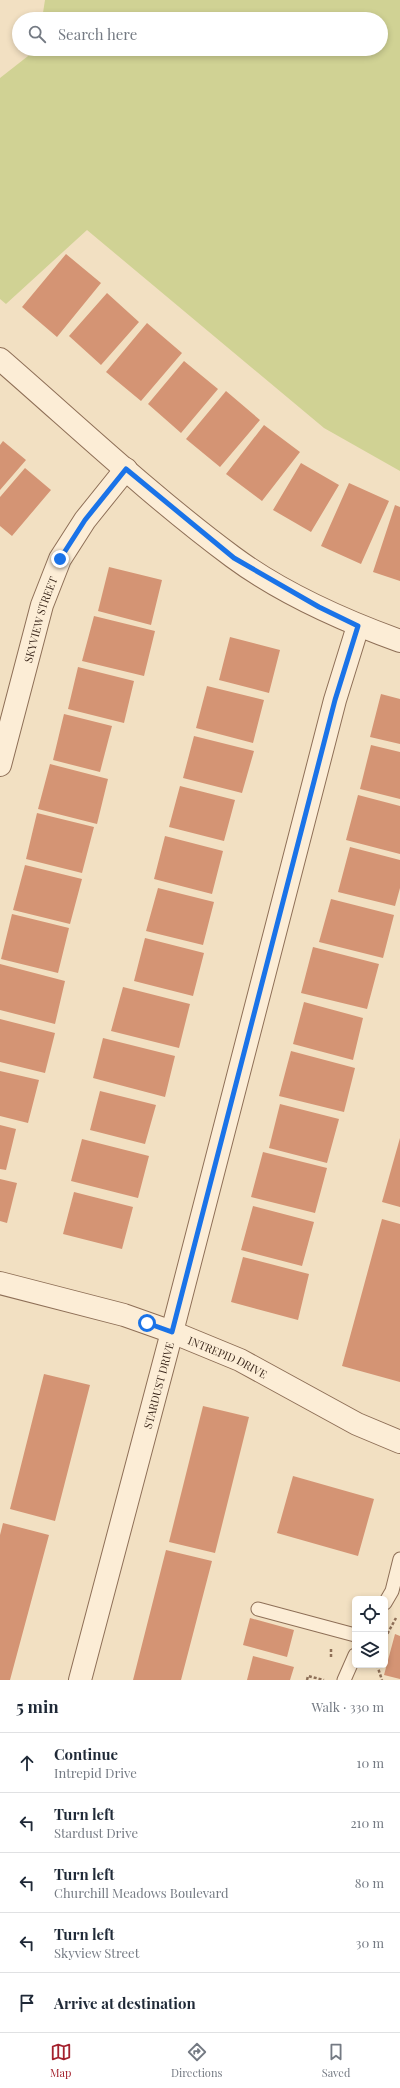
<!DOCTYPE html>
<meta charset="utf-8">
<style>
body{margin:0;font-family:"Playfair Display",serif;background:#f6f6f7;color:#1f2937}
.controls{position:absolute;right:12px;bottom:12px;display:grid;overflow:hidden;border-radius:6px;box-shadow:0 2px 6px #0003}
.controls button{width:36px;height:36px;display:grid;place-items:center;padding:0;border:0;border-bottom:1px solid #e0e1e3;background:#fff;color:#1f2937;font:20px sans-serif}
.stop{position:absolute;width:12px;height:12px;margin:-9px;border:3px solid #1a73e8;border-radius:50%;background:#fff}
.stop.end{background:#1a73e8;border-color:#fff;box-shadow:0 1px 4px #0008}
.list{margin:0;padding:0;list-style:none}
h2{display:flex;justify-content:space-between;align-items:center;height:52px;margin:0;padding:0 16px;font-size:17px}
h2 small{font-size:13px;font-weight:400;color:#747a83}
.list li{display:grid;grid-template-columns:26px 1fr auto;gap:12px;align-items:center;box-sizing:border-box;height:60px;padding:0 16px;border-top:1px solid #e0e1e3}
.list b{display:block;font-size:15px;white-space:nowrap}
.list p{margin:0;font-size:13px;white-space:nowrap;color:#747a83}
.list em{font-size:13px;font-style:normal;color:#747a83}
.icon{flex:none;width:22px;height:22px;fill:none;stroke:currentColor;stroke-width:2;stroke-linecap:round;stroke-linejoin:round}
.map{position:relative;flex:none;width:400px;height:1680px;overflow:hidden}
.search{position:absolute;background:#fff;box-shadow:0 2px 6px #0003;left:12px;right:12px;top:12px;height:44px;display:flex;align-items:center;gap:10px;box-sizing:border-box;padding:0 14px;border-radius:22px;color:#747a83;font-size:15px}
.sheet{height:352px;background:#fff}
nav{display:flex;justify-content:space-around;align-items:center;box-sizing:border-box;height:56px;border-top:1px solid #e0e1e3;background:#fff;font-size:11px;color:#747a83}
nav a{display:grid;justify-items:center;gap:2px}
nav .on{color:#a3212d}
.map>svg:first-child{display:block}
.green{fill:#d0d294}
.building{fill:#d49474}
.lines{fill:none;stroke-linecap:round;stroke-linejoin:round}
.service-casing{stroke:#8e6f57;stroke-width:15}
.minor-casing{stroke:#8e6f57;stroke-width:24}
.tertiary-casing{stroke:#8e6f57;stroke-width:24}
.path{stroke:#8e6f57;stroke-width:2.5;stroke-dasharray:3 2;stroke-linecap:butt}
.service{stroke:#fcedd6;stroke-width:13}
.minor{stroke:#fcedd6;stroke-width:22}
.tertiary{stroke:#fcedd6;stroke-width:22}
.route{stroke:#1a73e8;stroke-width:5}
.labels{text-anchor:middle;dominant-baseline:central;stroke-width:3;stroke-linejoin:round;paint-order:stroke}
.street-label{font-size:11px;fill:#3c291d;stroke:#f9ead2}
</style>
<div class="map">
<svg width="400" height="1680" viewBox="0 0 400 1680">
<rect width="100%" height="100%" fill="#f2e0c2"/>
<path class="green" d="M45 0H400V471L324 428 87 230 6 304 0 299V78L37 49H381V19H42Z"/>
<path class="building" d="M66 254 101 283 57 337 22 307Z
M107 293 139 322 101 365 69 336Z
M147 323 182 353 141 401 106 372Z
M184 361 218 389 181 433 148 404Z
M226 391 260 420 220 467 186 439Z
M264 425 300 452 262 501 226 474Z
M3 441 26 460 0 490V445Z
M301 463 339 485 311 532 273 510Z
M25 468 51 490 12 536 0 526V497Z
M349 483 389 501 361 564 321 546Z
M395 505 400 507V581L373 572Z
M109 567 162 580 151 625 98 611Z
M94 616 155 631 144 676 82 661Z
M230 637 280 650 269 693 219 680Z
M78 667 134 681 124 723 68 709Z
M207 686 264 700 253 743 196 728Z
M381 694 400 699V744L370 737Z
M64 714 112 726 100 772 53 760Z
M194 736 254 751 242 793 183 778Z
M371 745 400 752V799L360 789Z
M50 764 108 779 97 824 38 809Z
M180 786 235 800 224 841 169 827Z
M358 795 400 806V854L346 840Z
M37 813 94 827 82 873 26 859Z
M165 836 223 851 212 894 154 879Z
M350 847 400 860V888L395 906 338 892Z
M25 865 82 879 70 924 13 910Z
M158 888 214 902 203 945 146 931Z
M331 899 394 915 383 958 319 942Z
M12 914 69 928 58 973 1 959Z
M145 938 204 953 193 996 134 981Z
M313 947 379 964 367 1009 301 993Z
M0 964 65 981 55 1024 0 1010Z
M123 987 190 1004 179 1048 111 1031Z
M304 1002 363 1018 353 1060 293 1044Z
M0 1019 55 1033 45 1073 0 1062Z
M103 1038 175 1056 165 1097 93 1078Z
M291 1051 355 1068 344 1112 279 1096Z
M0 1071 39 1080 28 1123 0 1116Z
M100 1091 156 1105 145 1144 90 1130Z
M280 1104 339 1119 327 1163 269 1148Z
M0 1125 16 1129 6 1170 0 1169Z
M400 1138V1207L382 1202Z
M82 1139 149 1156 138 1198 71 1181Z
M263 1152 327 1168 315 1213 251 1197Z
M0 1179 17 1183 7 1223 0 1221Z
M74 1192 133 1207 122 1249 63 1234Z
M253 1206 314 1222 302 1266 241 1250Z
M382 1219 400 1224V1382L342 1366Z
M243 1257 309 1274 298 1320 231 1302Z
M44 1374 90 1385 55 1521 10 1509Z
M203 1406 249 1417 215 1553 169 1542Z
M293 1476 374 1499 358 1556 277 1533Z
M3 1523 49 1535 10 1680H0V1535Z
M166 1550 212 1561 181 1680H133Z
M250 1618 294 1630 287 1657 243 1645Z
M395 1634 400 1636V1679L384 1675Z
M253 1656 294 1667 290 1680H247Z"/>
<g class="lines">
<g class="service-casing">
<path id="service" d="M385 1603 392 1591 400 1559
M258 1609 355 1635
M344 1680 355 1655"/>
</g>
<g class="minor-casing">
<g id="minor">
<path id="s1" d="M0 765 42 605 60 559 85 520 126 469"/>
<path id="s2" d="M0 1283 124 1315 172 1332 240 1360 357 1424 400 1442"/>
<path id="s3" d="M80 1680 172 1332 335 700 358 626"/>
</g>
</g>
<g class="tertiary-casing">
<path id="tertiary" d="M0 359C76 425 152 497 233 557 283 594 342 620 400 641"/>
</g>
<path class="path" d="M385 1638 396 1618
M331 1649V1659
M377 1665 382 1680
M307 1680 308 1676 324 1680"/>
<use href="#service" class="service"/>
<use href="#minor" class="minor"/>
<use href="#tertiary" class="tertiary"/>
</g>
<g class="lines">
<path class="route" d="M60 559 85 520 126 469 234 558 319 607 358 626 335 700 172 1332 147 1323"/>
</g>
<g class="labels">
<g class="street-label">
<text stroke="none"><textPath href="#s1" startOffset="151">SKYVIEW STREET</textPath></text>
<text stroke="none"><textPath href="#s2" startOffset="240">INTREPID DRIVE</textPath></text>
<text stroke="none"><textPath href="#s3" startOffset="305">STARDUST DRIVE</textPath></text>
</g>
</g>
</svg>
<div class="controls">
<button><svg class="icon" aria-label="locate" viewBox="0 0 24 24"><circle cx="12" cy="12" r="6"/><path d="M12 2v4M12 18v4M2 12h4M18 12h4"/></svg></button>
<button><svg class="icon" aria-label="layers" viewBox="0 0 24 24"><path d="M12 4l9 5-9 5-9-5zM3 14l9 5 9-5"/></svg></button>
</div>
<div class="stop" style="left:147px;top:1323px"></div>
<div class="stop end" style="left:60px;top:559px"></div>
<div class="search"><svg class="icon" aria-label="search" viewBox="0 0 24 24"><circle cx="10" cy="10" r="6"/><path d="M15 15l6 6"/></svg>Search here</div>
</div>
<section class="sheet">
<h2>5 min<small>Walk · 330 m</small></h2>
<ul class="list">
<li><svg class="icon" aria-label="ahead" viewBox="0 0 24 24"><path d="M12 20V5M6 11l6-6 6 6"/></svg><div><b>Continue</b><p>Intrepid Drive</p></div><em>10 m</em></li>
<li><svg class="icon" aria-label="left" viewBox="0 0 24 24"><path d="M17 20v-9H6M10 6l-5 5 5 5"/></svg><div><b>Turn left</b><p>Stardust Drive</p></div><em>210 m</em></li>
<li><svg class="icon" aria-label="left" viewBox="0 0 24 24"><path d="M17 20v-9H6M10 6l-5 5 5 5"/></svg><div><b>Turn left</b><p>Churchill Meadows Boulevard</p></div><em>80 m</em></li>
<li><svg class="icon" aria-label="left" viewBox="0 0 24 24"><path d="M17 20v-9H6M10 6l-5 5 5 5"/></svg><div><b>Turn left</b><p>Skyview Street</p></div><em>30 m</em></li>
<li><svg class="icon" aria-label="arrive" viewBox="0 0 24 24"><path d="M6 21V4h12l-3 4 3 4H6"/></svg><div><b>Arrive at destination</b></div></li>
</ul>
</section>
<nav>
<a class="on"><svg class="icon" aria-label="map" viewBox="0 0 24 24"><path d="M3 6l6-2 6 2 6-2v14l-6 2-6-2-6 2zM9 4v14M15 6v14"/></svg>Map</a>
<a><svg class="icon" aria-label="directions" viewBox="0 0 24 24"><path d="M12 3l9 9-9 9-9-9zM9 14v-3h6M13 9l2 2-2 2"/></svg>Directions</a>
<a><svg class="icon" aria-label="saved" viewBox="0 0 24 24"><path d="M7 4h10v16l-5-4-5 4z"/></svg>Saved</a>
</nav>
